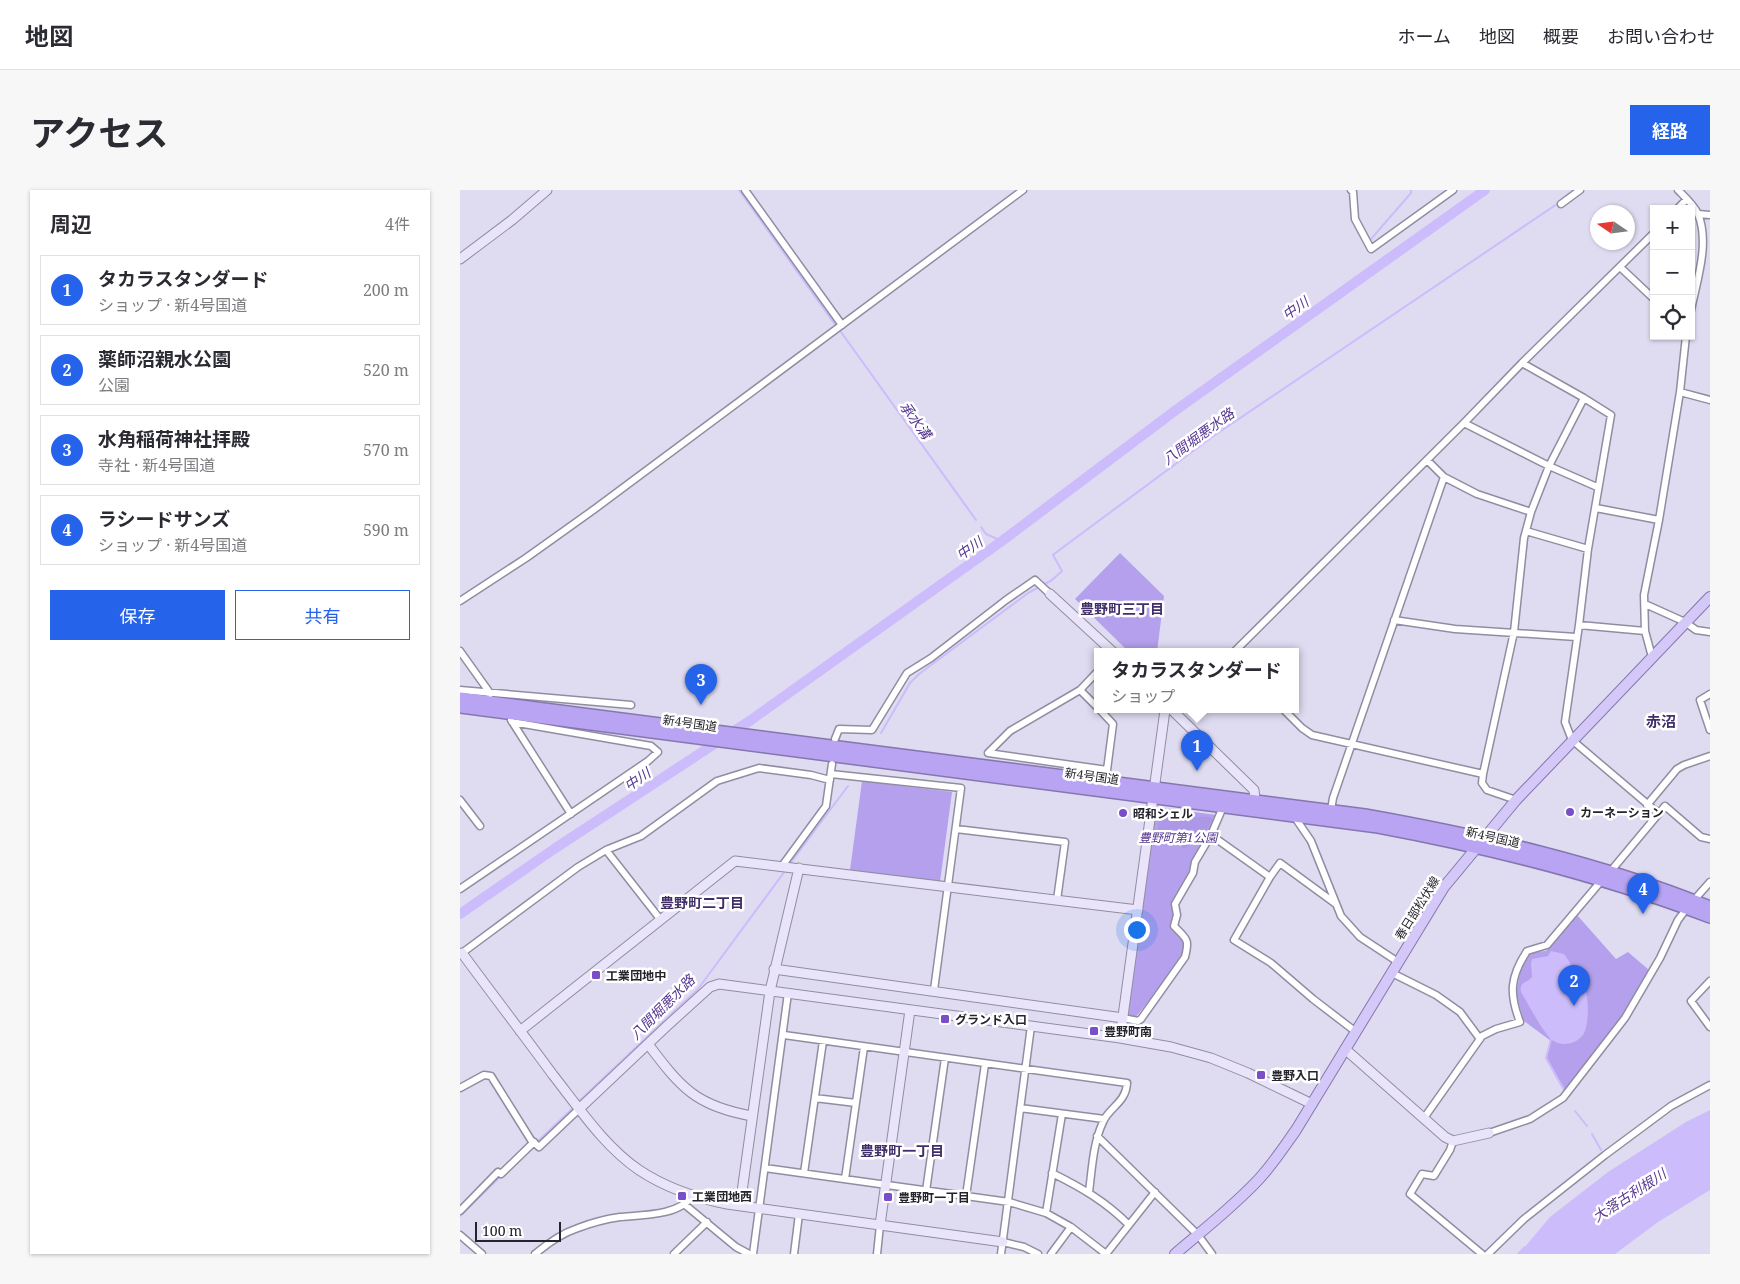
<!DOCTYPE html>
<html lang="ja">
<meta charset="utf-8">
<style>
body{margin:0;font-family:"Noto Serif","Noto Sans JP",serif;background:#f7f7f7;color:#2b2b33}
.controls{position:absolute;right:15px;top:15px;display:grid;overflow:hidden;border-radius:0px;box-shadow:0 1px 4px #0004}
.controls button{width:45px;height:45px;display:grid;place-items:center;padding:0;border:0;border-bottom:1px solid #e1e1e2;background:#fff;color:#2b2b33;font:25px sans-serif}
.compass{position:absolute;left:1130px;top:15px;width:45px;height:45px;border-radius:50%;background:#fff;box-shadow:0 1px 4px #0004;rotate:283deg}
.scale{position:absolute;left:15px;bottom:12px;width:86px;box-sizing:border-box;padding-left:5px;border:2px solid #25232b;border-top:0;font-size:14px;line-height:18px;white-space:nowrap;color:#25232b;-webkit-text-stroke:4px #fff;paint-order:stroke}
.you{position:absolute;left:676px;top:739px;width:18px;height:18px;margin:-12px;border:4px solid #fff;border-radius:50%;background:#1a73e8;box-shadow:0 0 0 8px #1a73e833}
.badge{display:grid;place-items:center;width:32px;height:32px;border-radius:50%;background:#2563eb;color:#fff;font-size:16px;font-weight:700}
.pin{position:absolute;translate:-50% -41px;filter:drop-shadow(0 1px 2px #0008)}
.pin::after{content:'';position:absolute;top:26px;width:18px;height:15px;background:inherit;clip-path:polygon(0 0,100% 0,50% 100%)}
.popup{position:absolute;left:634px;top:458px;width:205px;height:65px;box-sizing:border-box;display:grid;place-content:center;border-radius:0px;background:#fff;filter:drop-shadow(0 1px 4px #0005);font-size:16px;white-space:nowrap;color:#7c7c81}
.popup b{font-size:19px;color:#2b2b33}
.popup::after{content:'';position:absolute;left:50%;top:100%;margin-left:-10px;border:10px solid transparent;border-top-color:#fff}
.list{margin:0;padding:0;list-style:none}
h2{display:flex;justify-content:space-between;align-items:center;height:65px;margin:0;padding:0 20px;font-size:21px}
h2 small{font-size:16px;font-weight:400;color:#7c7c81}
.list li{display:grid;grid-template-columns:32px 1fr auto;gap:15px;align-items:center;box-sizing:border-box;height:70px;margin:0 10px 10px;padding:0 10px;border:1px solid #e1e1e2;border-radius:0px}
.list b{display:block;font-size:19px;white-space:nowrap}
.list p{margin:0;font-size:16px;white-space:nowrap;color:#7c7c81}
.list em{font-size:16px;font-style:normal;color:#7c7c81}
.actions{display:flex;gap:10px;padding:15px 20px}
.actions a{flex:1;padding:11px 0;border:1px solid #2563eb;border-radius:0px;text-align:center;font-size:18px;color:#2563eb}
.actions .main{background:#2563eb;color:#fff}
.icon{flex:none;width:28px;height:28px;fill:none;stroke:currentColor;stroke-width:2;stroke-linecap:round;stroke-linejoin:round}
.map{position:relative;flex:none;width:1250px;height:1064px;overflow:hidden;border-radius:0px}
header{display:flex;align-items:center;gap:30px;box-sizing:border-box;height:70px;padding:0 25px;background:#fff;border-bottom:1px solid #e1e1e2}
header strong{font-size:24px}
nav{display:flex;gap:28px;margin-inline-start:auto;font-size:18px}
.intro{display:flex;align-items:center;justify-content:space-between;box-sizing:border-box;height:120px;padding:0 30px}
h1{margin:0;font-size:35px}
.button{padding:12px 22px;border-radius:0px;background:#2563eb;color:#fff;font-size:18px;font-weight:700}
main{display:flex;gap:30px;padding:0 30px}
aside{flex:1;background:#fff;border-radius:0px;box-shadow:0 1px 4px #0004}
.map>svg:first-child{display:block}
.green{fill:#b4a0ec}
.forest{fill:#ac98e6}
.water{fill:#ccbcfc}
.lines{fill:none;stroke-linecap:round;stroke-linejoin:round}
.stream{stroke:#ccbcfc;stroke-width:2}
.river{stroke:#ccbcfc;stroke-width:10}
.street-casing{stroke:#918da1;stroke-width:9}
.secondary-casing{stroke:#918da1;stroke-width:11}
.primary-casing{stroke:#8577ad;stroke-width:12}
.highway-casing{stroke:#8577ad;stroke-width:14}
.street{stroke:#fff;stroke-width:6}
.secondary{stroke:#eae4fb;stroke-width:9}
.primary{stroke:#d4c8f8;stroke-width:10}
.highway{stroke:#b8a4f3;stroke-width:11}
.poi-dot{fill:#784fc8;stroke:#fff;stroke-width:2}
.labels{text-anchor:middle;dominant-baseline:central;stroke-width:5;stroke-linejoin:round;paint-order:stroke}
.street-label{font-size:12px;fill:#25232b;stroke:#fff}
.poi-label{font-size:12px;font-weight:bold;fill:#25232b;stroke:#fff;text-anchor:start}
.park-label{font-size:12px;font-style:italic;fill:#52338d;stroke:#fff}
.water-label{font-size:14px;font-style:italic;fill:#563892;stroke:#fff}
.neighbourhood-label{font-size:14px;font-weight:bold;fill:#412e69;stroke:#fff}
.quarter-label{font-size:15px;font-weight:bold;fill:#412e69;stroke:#fff}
</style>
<header>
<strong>地図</strong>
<nav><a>ホーム</a><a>地図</a><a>概要</a><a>お問い合わせ</a></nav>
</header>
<div class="intro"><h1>アクセス</h1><a class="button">経路</a></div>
<main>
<aside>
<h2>周辺<small>4件</small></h2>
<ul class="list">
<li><span class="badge">1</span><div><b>タカラスタンダード</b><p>ショップ · 新4号国道</p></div><em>200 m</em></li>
<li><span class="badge">2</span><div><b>薬師沼親水公園</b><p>公園</p></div><em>520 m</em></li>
<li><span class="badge">3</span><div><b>水角稲荷神社拝殿</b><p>寺社 · 新4号国道</p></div><em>570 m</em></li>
<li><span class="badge">4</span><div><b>ラシードサンズ</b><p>ショップ · 新4号国道</p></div><em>590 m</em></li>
</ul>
<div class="actions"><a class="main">保存</a><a>共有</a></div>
</aside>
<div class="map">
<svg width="1250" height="1064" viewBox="0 0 1250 1064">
<rect width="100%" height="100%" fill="#dfdbf1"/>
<path class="green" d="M660 363 704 406 697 462H669L615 409Z
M402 591 492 602 480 692 390 680Z
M703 618 757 625 730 682 712 713 714 725 711 736 725 751V759L719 773 675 828 667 827 687 680 696 623Z
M1117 725 1156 769 1168 762 1189 780 1163 827 1106 902 1087 868 1091 851 1064 831 1056 804 1061 778 1066 766 1074 762 1086 761Z"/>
<path class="forest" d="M706 622H713L719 625C728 624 728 626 736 627 742 627 747 626 753 628L742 649 736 645 733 646 731 655 723 659 717 649 712 648 708 642 704 646 699 645 698 637 700 626Z"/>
<path class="water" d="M1091 761 1104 764 1114 779 1113 784 1116 791 1123 793C1129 804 1130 834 1123 845 1120 849 1115 852 1111 853 1104 855 1098 854 1092 850 1084 844 1067 812 1061 802 1059 792 1067 793 1072 787L1071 774 1072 769 1088 766Z
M1250 920V1000L1198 1032 1155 1064H1059L1090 1027 1148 982 1226 932Z"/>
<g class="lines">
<path class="stream" d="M279 0 376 136
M911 49 951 3V0
M386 128 530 21
M381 142 516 330
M521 337 526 344 542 351
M421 543 450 493 459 484 568 403 592 390 602 381 593 365 598 361 752 247 1100 12
M329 675 388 596
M1091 849 1086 868 1105 902
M117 913 238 799 325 681
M1115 921 1127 936
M1132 944 1141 960
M76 953 114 917
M0 1026 41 986
M1058 1064 1065 1057"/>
<path class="river" d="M0 724 94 659 291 530 542 351 716 220 1025 0"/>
<g class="street-casing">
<path id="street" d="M285 0 382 135
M891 0 893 2 895 29 911 59 993 0
M1218 0C1225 7 1234 15 1238 24 1250 53 1237 90 1231 120
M1101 14 1120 0
M1217 19 1227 9
M1238 24 1250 25
M1160 77 1194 109
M1062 173 1124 208 1151 225 1128 359 1119 435 1105 532 1112 550 1198 623
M1220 202 1250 210
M1004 233 1089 276 1137 297
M967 270 984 287 1017 304 1071 322
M1136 318 1199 330
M1066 341 1128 359
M0 411 66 368 136 318 563 0
M1185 414 1225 432 1236 440 1250 442
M934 430 995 439 1116 447
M1119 435 1185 441
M0 461 30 503 29 506
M774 462 1004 233 1062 173 1194 43
M1192 467 1185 441 1184 405 1199 330 1220 202 1226 146
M0 500 171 515
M620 500 638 481
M1250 504 1240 510 1250 540
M638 518 620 500 550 541 528 563 647 580 653 534 640 520
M824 520 842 538 852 545 1023 584
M51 530 111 624
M375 549 379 539 412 540 447 483 471 468 546 410 575 390 590 404
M371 584 501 598 474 800
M0 610 20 636
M1056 610 1027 600 1022 593 1023 584 1054 442 1064 348 1071 322 1089 276 1124 208
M1187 615 1217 579 1224 575 1250 566
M871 620 873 608 984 287
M834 626 851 651 881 726 900 747 938 772
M496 639 605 652 597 710
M751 645 810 687
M146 660 200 729
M322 676 366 616 372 574
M1150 682 1205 616 1241 647 1250 649
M0 699 188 571 198 562 191 556 52 532
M1234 710 1250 692
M876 714 820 673 810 687 774 750 811 773 853 809 896 842
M2 763 118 677 146 660 181 646 257 591 299 578 351 585 370 590
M932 783 976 805 1000 822 1020 849
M1250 791 1231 811 1250 837
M663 828 678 831 681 829 725 767C730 748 726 749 714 736L717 725 715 714 733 683 735 672 751 645 763 617
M324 845 667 893C666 913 649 917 643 932 633 953 632 979 629 1002
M0 898 24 885 31 886 71 950 79 957 119 919
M355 908 396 913
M560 918 644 929
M964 928 1022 846 1036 839 1060 832C1049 804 1050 787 1067 761L1087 755 1142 690
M1029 943 1070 929 1103 908 1165 828 1200 768 1218 730 1227 718
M637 946 738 1045 752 1064
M993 951 990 960 974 986 962 984 950 1004 1022 1064
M305 978 549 1012 586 1023 611 1037 646 1064
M344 983 363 851
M592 983C622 998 645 1011 669 1035
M385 989 404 857
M466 1001 485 868
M506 1006 525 874
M224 1014 276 1057 289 1064
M0 1021 38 982 41 984 74 952
M586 1023 602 924
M0 1045 22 1064
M543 1052 564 1057 578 1064
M75 1064C88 1053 103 1043 118 1038 131 1033 146 1029 160 1027 181 1025 219 1026 232 1006
M214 1064 247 1032
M293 1064 328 803
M334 1064 339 1024
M417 1064 420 1035
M541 1064 571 836
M591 1064 611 1037
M646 1064 695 1002
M1028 1064 1064 1029 1145 965 1211 916 1250 895"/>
</g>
<g class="secondary-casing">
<path id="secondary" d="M0 69 52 30 87 0
M590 404 653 462
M712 520 794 600 795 610
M2 763C32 804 63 844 93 885 119 918 144 956 179 980 206 998 236 1008 267 1014L543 1052
M314 779 663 828
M60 841 275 671 678 720
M660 848 705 520
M188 854C221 898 236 916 292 926
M885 859 985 947 993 951 1029 943
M119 919 208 835 250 797 259 794 660 848 711 857 751 868 788 883 852 914
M280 1016 310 801 339 678
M420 1035 450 820"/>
</g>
<g class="primary-casing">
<path id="primary" d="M715 1064C743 1040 773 1017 799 989 813 974 824 957 836 940L984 697 1056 610 1250 407"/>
</g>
<g class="highway-casing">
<path id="highway" d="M0 508 905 625C1022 646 1139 672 1250 717
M0 517 918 637C1031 658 1142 686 1250 727"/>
</g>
<use href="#street" class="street"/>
<use href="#secondary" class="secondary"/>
<use href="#primary" class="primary"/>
<use href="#highway" class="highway"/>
</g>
<g class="poi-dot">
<circle cx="1110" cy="622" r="5"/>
<circle cx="663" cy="623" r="5"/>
<rect x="131" y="780" width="10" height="10" rx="2.5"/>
<rect x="480" y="824" width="10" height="10" rx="2.5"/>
<rect x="629" y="836" width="10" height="10" rx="2.5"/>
<rect x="796" y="880" width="10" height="10" rx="2.5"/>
<rect x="217" y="1001" width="10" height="10" rx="2.5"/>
<rect x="423" y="1002" width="10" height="10" rx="2.5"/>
</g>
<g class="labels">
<g class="street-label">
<text transform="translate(230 533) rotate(8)">新4号国道</text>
<text transform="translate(632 586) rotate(8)">新4号国道</text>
<text transform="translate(1033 647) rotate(13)">新4号国道</text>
<text transform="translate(957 718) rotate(-58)">春日部松伏線</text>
</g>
<g class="poi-label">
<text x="1120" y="622">カーネーション</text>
<text x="673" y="623">昭和シェル</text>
<text x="146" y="785">工業団地中</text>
<text x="495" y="829">グランド入口</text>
<text x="644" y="841">豊野町南</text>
<text x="811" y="885">豊野入口</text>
<text x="232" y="1006">工業団地西</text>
<text x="438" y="1007">豊野町一丁目</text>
</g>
<g class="park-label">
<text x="718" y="647">豊野町第1公園</text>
</g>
<g class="water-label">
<text transform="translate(835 118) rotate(-35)">中川</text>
<text transform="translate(456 230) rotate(54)">承水溝</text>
<text transform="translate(738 246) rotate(-36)">八間堀悪水路</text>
<text transform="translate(509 358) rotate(-35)">中川</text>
<text transform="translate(177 589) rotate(-34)">中川</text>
<text transform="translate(202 817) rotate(-45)">八間堀悪水路</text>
<text transform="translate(1169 1005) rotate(-33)">大落古利根川</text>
</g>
<g class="neighbourhood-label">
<text x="662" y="418">豊野町三丁目</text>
<text x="242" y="712">豊野町二丁目</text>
<text x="442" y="960">豊野町一丁目</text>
</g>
<g class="quarter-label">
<text x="1201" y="531">赤沼</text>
</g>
</g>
</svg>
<div class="controls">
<button>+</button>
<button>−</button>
<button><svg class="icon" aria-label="locate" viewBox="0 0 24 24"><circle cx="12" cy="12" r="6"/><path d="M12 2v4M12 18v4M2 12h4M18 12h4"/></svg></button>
</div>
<svg class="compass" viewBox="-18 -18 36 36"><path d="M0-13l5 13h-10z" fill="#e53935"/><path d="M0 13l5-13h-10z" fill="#7c7c81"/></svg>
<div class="scale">100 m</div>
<div class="you"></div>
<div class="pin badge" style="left:737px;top:581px">1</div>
<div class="popup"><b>タカラスタンダード</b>ショップ</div>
<div class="pin badge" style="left:1114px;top:816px">2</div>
<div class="pin badge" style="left:241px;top:515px">3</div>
<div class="pin badge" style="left:1183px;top:724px">4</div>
</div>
</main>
